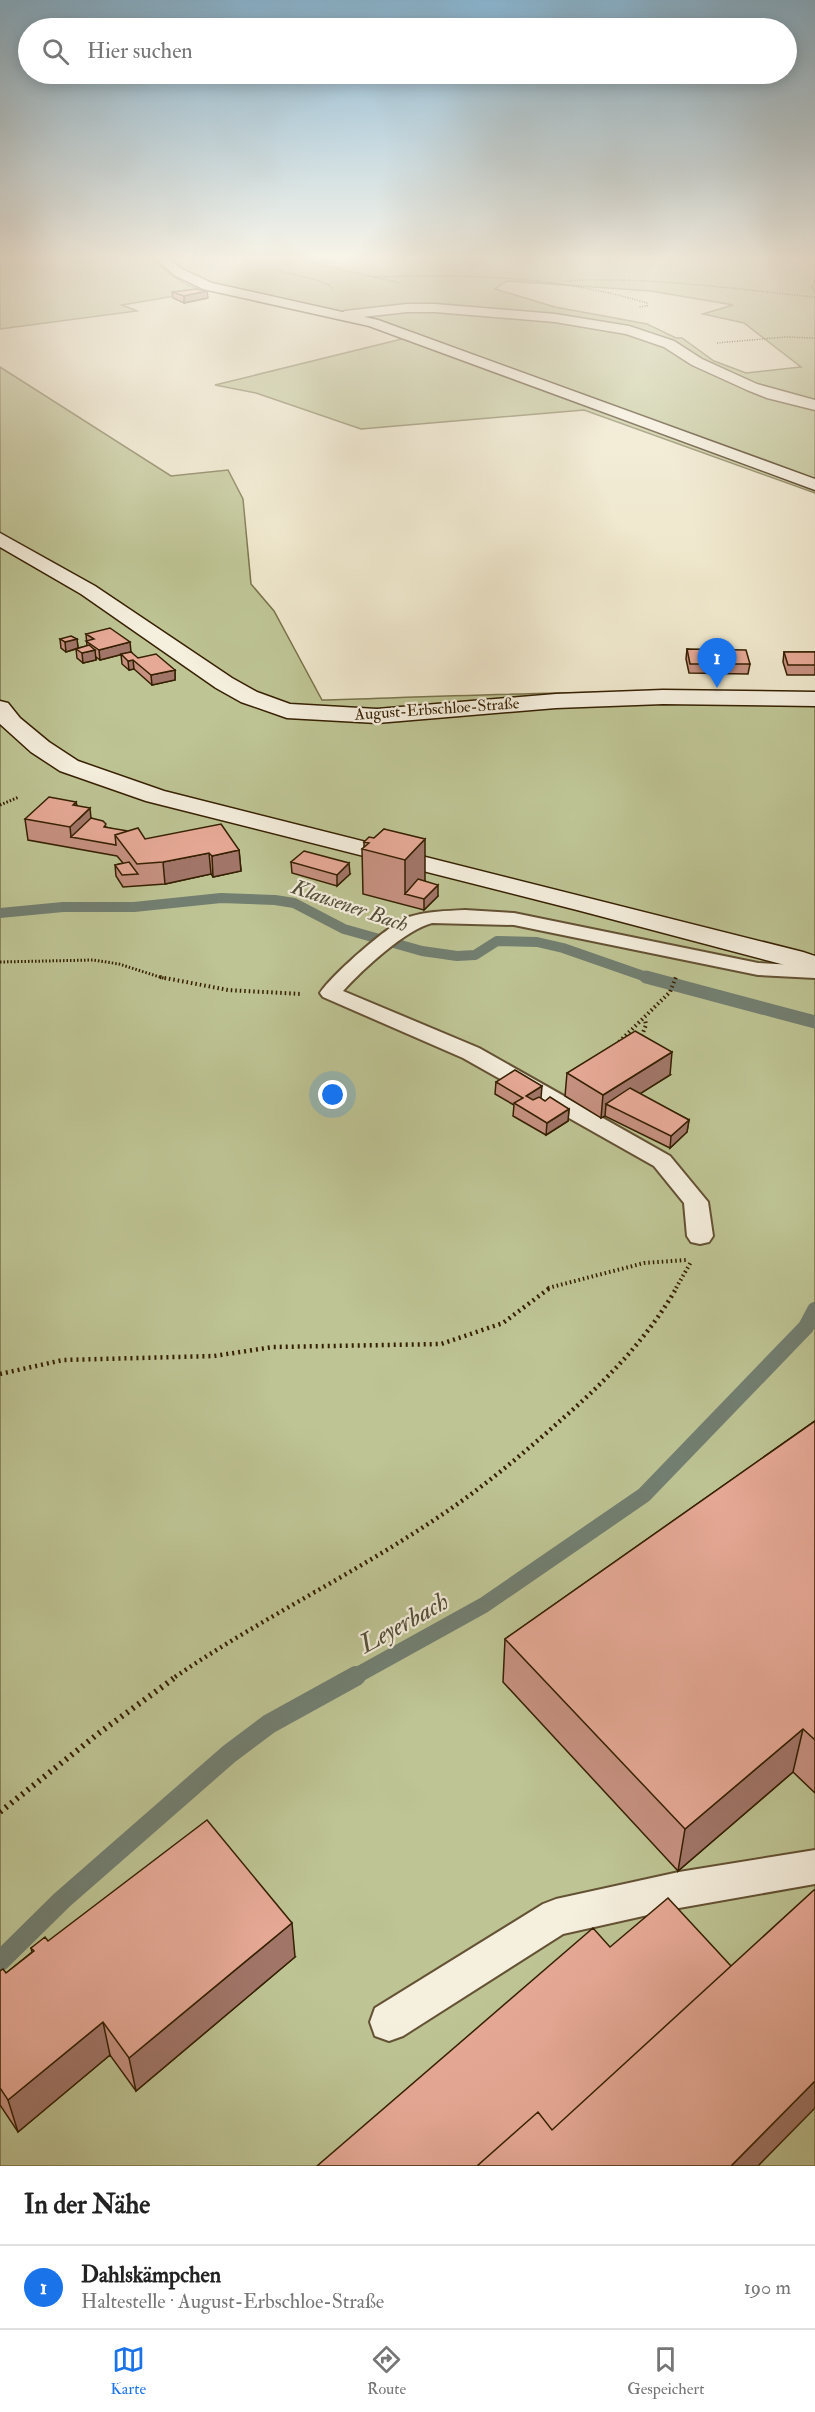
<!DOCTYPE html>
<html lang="de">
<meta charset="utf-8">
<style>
body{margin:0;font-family:"IM FELL Double Pica",serif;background:#f6f6f6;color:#222}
.you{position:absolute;left:333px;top:1095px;width:21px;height:21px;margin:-15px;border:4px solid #fff;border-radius:50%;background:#1a73e8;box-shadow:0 0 0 9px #1a73e833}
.badge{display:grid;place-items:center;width:39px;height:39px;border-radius:50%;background:#1a73e8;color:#fff;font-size:20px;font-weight:700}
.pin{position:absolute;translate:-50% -50px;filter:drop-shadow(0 2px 3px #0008)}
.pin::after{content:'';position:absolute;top:32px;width:21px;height:18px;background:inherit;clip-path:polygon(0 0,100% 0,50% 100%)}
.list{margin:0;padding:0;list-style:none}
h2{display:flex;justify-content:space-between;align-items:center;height:78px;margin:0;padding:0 24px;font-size:26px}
h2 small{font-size:20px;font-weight:400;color:#767676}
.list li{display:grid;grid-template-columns:39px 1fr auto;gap:18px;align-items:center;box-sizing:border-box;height:84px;padding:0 24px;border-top:2px solid #e0e0e0}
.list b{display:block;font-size:22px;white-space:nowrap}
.list p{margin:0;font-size:20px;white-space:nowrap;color:#767676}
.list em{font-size:20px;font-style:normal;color:#767676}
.icon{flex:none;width:33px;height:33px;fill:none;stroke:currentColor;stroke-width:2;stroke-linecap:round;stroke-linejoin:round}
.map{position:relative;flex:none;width:815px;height:2166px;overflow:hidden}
.search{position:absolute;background:#fff;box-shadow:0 3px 15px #0003;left:18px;right:18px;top:18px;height:66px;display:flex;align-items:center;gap:15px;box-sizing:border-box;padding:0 21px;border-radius:33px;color:#767676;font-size:22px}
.sheet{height:162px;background:#fff}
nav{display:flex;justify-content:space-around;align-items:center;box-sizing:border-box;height:84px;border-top:2px solid #e0e0e0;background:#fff;font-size:16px;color:#767676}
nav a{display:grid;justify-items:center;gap:3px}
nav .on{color:#1a73e8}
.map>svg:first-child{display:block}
.green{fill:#bec494;stroke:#7a724b;stroke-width:1.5;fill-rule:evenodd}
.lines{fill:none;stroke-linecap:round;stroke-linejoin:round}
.stream-far3{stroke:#727f71;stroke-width:10}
.stream-far2{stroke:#727f71;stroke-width:13}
.stream-far1{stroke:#727f71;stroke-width:16}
.stream{stroke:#727f71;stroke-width:20}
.service-casing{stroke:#645234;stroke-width:4}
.minor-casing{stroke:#645234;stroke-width:3}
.secondary-casing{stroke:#362002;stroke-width:3}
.path-far4{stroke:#362002;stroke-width:1.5;stroke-dasharray:1 1.5;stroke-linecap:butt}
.path-far3{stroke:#362002;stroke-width:3;stroke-dasharray:1.5 2;stroke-linecap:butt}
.path-far2{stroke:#362002;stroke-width:4;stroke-dasharray:1.5 3;stroke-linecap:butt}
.path-far1{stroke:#362002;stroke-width:4.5;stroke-dasharray:2 4;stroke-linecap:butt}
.path{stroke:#362002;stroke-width:6;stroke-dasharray:2 5;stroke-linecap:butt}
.service{fill:#f5efde;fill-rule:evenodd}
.minor{fill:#f5efde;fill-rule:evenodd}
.secondary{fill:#f5efde;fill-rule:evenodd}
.wall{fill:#c69181;stroke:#362002;stroke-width:1.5}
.shaded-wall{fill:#a17669;stroke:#362002;stroke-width:1.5}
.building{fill:#e6a996;stroke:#362002;stroke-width:1.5}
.labels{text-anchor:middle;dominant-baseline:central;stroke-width:4.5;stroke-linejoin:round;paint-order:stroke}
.far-street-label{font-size:16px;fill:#362002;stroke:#f5efde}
.water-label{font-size:21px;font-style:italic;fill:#54503a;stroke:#f5efde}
.near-water-label{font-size:26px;font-style:italic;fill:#54503a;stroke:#f5efde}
</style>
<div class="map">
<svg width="815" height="2166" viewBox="0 0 815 2166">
<rect width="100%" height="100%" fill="#efe7cc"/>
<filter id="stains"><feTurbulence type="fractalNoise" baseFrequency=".00333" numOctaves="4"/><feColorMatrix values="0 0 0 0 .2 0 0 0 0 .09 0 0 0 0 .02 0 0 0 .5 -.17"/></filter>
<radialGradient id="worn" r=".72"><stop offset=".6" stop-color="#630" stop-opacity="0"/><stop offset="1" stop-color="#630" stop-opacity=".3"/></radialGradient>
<path class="green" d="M0 258H153C166 273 184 285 204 291L122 305 137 311 0 329Z
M169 258H815V493L584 410 361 429 256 393 215 385 418 335 358 312 349 313C297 303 207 295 169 258ZM507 281 651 291 733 305 703 314 744 323 801 367 746 373 714 361 682 338H676L647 324 555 307 495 289Z
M0 367 171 476 228 470 243 499 251 584 274 611 322 700C487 695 650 688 815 694V2166H0Z"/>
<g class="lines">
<path class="stream-far3" d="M0 913 63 907H134L221 898 275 900 294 903 344 929 422 951 457 956 475 955 497 941 537 942 563 948 652 979"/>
<path class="stream-far2" d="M646 977 815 1022"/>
<path class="stream-far1" d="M354 1677 484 1605 644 1495 806 1327 815 1310"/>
<path class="stream" d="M0 1961 62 1900 229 1754 269 1724 356 1676"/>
<g class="service-casing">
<path id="service" d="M465 910 514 913 758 963 815 966V978L758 975 514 925 432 923C405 930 363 969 343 991L479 1048 670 1156 708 1202 713 1236 709 1242 700 1244 691 1242 687 1236 684 1203 654 1166 463 1058 323 997 320 993C332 975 389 924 409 917 428 911 446 911 465 910Z
M815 1850V1884L679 1908 563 1934 403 2036 389 2041 375 2036 370 2022 375 2008 543 1904 556 1899 679 1872Z"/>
</g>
<g class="minor-casing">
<path id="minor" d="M407 304H435L555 314 629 326 674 341 702 359 757 384 815 400V410L767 398 747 390 692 365 664 347 626 334 555 322 435 312H407L345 319 338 315 345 311Z"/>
</g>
<g class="secondary-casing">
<path id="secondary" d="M155 258H168L182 269 212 283 378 320 815 479V490L369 326 203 289 174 275Z
M0 533 95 586 232 678 257 692 290 704 377 709 556 694 663 690 815 692V706L663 704 556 708 377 723 287 718 241 702 216 688 81 594 0 547Z
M0 701 8 703 20 718 49 742 78 761 164 791 803 952 815 956V976L781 964 577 910 146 801 60 771 31 752 0 724Z"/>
</g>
<path class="path-far4" d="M262 258C281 280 312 272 334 289
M290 258 400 283
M307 259 313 258
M318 262 338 258
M815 275 812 288 815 292
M374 277C467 274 557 276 647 303V306L638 307
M565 281C648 276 732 289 815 297
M717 343 785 337 815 338"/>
<path class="path-far3" d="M0 805 19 797
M0 962 93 960 119 964 166 979"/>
<path class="path-far2" d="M160 977 228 990 301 994
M640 1040 646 1025 645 1019
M619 1042 670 992 676 977
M548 1288 644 1263 686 1260
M676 1288 691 1262"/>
<path class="path-far1" d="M0 1374 63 1360 214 1356 273 1347 441 1344 503 1323 551 1287
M175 1677C260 1619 354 1574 440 1516 482 1488 523 1454 561 1420 605 1382 648 1338 677 1287"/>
<path class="path" d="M0 1812 99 1733 177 1676"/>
<use href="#service" class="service"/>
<use href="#minor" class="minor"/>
<use href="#secondary" class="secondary"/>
</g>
<path class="wall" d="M172 292 208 298 184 303 173 298Z
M86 634 131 652 100 660 96 657V660L83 663 77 658 76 649 66 652 61 648 60 639H77L78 648 87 646Z
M687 649 750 664 748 674 689 673 686 659Z
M784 652H815V675H787L783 662Z
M121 654 138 658 175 670V680L152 685 134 669 129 670 122 664Z
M76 802 77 806 91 818 106 827 145 839 239 850 241 871 213 877 211 874 165 884 123 887 116 876 115 865 123 863 117 856 28 840 25 819Z
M384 829 425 881 438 896 424 910 363 894 362 849 364 848V842L374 838Z
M291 862 350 874 337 886 292 873Z
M567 1073 670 1075 639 1094 689 1120 687 1132 670 1148 605 1116 601 1118 565 1096Z
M496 1082 541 1098H540L545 1101 569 1109 568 1121 546 1135 513 1116 514 1105 495 1094Z
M815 1421V1793L793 1772 678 1871 503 1682 505 1639Z
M48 1941 295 1957 136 2091 110 2055 18 2132 0 2105V1971L6 1973 32 1952 31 1948Z"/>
<path class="shaded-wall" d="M207 291 208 298 184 303V296Z
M77 639 78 648 66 652 65 642Z
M130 642 131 652 100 660 99 650Z
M95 650 96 660 83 663 82 653Z
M133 660 134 669 129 670 128 661Z
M175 670V680L152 685 151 675Z
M76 802 79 819 90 808 92 829 71 837 70 827 73 805Z
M425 839V884L405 894V860Z
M239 850 241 871 213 877 212 856Z
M209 853 211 874 165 884 163 862Z
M349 863 350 874 337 886V875Z
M438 885V896L424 910V899Z
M672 1052 670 1075 616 1109 606 1104 605 1116 601 1118 603 1095Z
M542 1086 541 1098 525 1108 526 1096Z
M569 1109 568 1121 546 1135 547 1123Z
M689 1120 687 1132 670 1148 671 1136Z
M803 1729 793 1772 678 1871 685 1829Z
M292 1923 295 1957 136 2091 129 2058Z
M103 2022 110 2055 18 2132 8 2100Z
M815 2081V2108L758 2166H731Z"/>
<path class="building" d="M196 289 207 291 184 296 172 292Z
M110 628 130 642 99 650 86 641 94 639 86 634Z
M71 636 77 639 65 642 60 639Z
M89 645 95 650 82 653 76 649Z
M687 649 746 650 750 664H690Z
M131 652 138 658 156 654 175 670 151 675 133 660 128 661 121 654Z
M784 652H815V665H788Z
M49 797 76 802 73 805 90 808 70 827 25 819Z
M91 818 103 821 106 824 104 827 128 831 115 835 116 845 71 837Z
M221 824 239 850 212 856 209 853 163 862 137 864 115 835 138 828 145 839Z
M384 829 425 839 405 860 362 849 369 843 364 842 369 837 374 838Z
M304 851 349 863 337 875 291 862Z
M129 862 138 874 122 875 115 865Z
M418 879 438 885 424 899 405 894Z
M635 1031 672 1052 603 1095 567 1073Z
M515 1070 542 1086 526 1096 533 1100 539 1097 545 1101 550 1097 569 1109 547 1123 514 1103 523 1098 496 1082Z
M630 1088 689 1120 671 1136 606 1104Z
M815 1421V1740L803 1729 685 1829 505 1639Z
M207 1820 292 1923 129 2058 103 2022 8 2100 0 2088V1971L3 1969 6 1973 34 1951 31 1948 45 1937 48 1941Z
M814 1890H815V2081L731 2166H477L538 2112 552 2130Z
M668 1898 731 1966 552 2130 538 2112 477 2166H317L593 1928 610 1947Z"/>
<linearGradient id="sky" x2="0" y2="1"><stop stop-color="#89b8d6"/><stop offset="0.46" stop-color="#f8f4e8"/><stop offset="1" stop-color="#f8f4e8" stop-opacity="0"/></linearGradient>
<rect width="815" height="561" fill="url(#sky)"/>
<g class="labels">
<g class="far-street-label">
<text transform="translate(437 709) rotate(-4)">August-Erbschloe-Straße</text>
</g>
<g class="water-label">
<text transform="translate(350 906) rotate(19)">Klausener Bach</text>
</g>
<g class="near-water-label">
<text transform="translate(404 1623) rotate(-29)">Leyerbach</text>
</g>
</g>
<rect width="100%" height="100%" filter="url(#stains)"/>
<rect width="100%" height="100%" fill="url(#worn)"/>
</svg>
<div class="you"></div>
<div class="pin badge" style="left:717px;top:688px">1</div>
<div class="search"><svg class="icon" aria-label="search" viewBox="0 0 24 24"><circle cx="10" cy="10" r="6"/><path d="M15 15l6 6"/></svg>Hier suchen</div>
</div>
<section class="sheet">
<h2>In der Nähe<small></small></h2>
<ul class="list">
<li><span class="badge">1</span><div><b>Dahlskämpchen</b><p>Haltestelle · August-Erbschloe-Straße</p></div><em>190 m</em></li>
</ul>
</section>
<nav>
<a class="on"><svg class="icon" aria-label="map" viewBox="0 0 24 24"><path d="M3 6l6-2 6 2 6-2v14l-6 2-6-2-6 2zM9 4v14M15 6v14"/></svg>Karte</a>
<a><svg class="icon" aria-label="directions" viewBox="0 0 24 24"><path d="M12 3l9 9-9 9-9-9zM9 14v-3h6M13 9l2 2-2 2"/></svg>Route</a>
<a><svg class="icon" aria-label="saved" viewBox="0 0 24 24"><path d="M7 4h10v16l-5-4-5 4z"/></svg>Gespeichert</a>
</nav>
